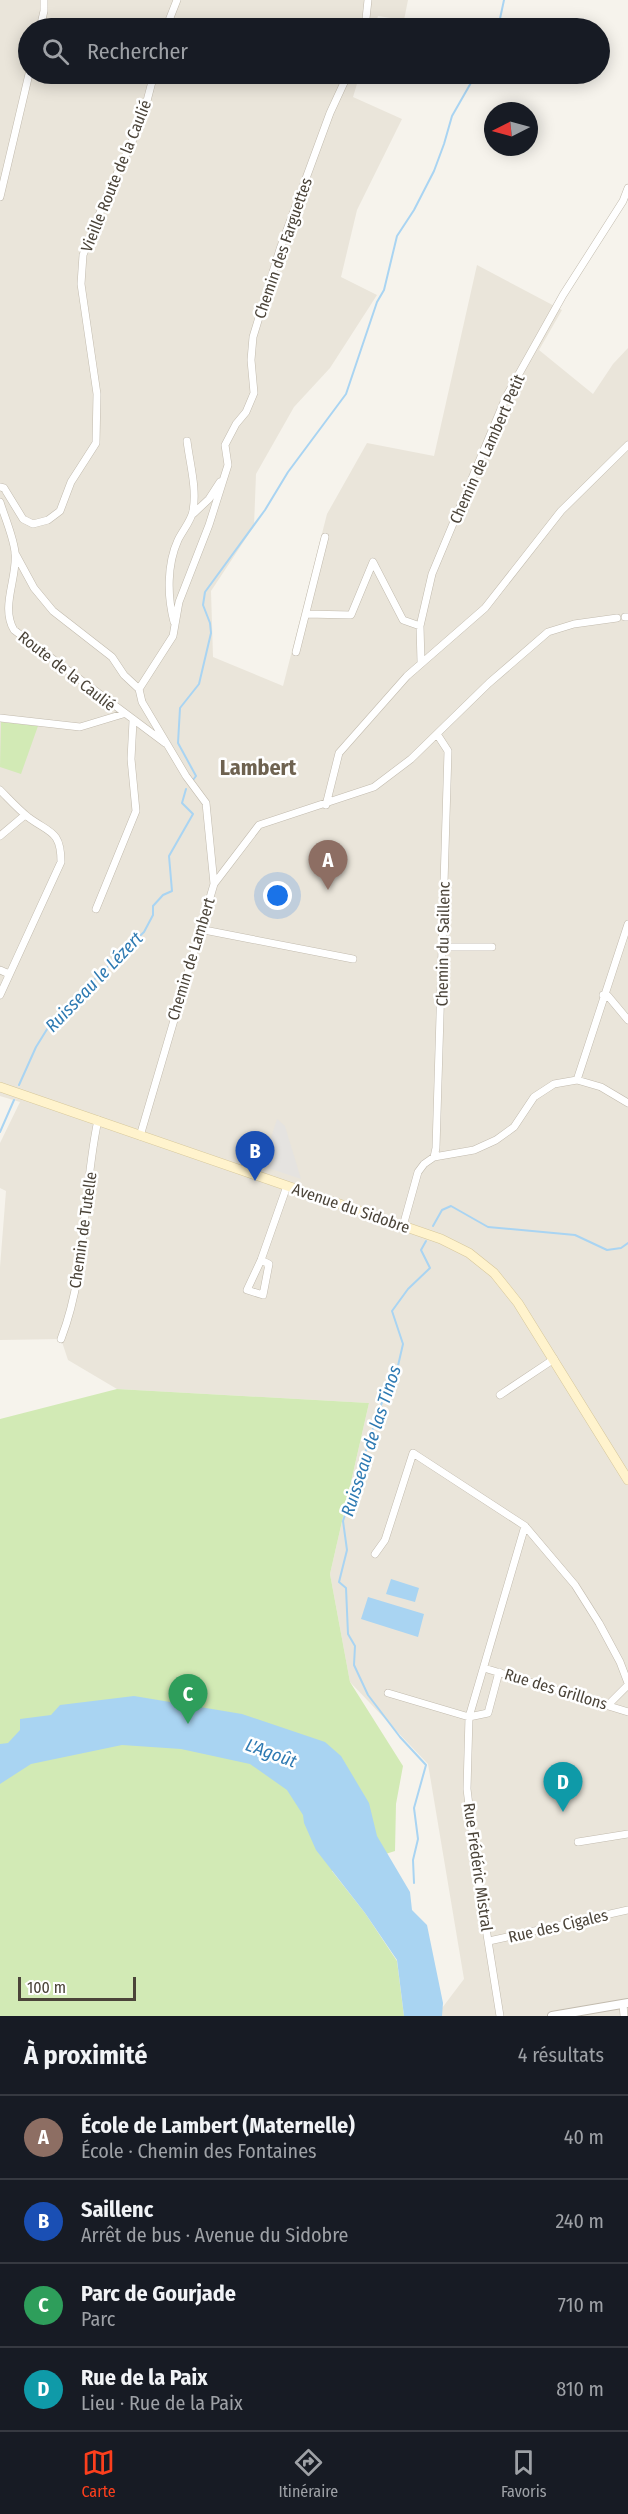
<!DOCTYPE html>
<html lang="fr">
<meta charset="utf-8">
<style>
body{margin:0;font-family:"Fira Sans Condensed",sans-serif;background:#242831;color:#f1f3f6}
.compass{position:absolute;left:484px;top:102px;width:54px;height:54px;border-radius:50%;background:#171b24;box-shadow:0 3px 15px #0003;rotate:264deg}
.scale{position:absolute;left:18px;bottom:15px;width:118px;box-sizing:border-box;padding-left:6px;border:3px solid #4b4439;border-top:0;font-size:16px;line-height:21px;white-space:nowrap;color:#4b4439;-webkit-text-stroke:4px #fff;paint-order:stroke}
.you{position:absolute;left:278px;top:896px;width:21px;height:21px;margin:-15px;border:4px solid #fff;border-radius:50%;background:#1a73e8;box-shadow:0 0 0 9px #1a73e833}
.badge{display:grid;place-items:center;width:39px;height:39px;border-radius:50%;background:#fc3f1d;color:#fff;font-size:20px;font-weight:700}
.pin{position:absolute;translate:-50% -50px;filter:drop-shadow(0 2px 3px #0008)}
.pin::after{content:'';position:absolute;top:32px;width:21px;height:18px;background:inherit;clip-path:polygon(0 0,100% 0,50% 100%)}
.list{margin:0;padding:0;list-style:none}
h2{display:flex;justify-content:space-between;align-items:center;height:78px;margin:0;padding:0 24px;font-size:26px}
h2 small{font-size:20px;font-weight:400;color:#9ea1a6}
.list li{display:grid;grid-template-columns:39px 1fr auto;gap:18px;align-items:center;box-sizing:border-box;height:84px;padding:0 24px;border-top:2px solid #363941}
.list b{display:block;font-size:22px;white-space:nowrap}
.list p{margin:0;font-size:20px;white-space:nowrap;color:#9ea1a6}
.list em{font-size:20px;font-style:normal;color:#9ea1a6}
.icon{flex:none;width:33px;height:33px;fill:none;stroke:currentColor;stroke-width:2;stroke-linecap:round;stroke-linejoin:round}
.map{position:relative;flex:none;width:628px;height:2016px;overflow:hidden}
.search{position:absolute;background:#171b24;box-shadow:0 3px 15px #0003;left:18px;right:18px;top:18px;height:66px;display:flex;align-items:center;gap:15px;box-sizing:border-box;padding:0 21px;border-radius:33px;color:#9ea1a6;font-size:22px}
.sheet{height:414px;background:#171b24}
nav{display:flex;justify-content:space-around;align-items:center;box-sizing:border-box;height:84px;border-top:2px solid #363941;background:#171b24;font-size:16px;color:#9ea1a6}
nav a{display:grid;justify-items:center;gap:3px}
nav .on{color:#fc3f1d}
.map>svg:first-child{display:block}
.residential{fill:#eae5da}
.green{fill:#d2eab5}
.parking{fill:#e5e3e0}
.water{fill:#a9d4f2}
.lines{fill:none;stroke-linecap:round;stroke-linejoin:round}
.stream{stroke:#a9d4f2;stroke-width:2}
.minor-casing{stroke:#c2bbae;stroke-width:8}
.tertiary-casing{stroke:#c2bbae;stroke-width:10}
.secondary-casing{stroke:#d6c79b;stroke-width:10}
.minor{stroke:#fff;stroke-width:7}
.tertiary{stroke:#fff;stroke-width:8}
.secondary{stroke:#fff3cd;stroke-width:9}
.labels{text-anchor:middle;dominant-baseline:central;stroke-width:5;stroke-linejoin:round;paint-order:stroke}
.street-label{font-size:16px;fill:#4b4439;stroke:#fff}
.water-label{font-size:18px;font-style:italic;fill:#2e7ab2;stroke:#fff}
.district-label{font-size:22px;font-weight:bold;fill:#6e6250;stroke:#fff}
</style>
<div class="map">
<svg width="628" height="2016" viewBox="0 0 628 2016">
<rect width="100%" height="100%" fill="#f6f3ec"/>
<path class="residential" d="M0 0H408L404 20 378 16 374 28H28V74H360L353 97 402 119 357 210 341 277 377 295 330 368 294 407 256 474 254 526 211 591 213 657 283 686 327 514 367 443 434 456 477 265 562 310 539 350 593 394 613 364 628 348V2016H436L464 1979 428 1764 350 1682 330 1574 369 1403 117 1389 68 1360 61 1339 0 1340V1267L6 1191 0 1188V1143L20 1102 0 1096Z"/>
<path class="green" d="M1 722 38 726 21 774 0 767Z
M117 1389 369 1403 330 1574 350 1682 403 1766 396 1804 395 1851 332 1871 365 1913 397 1961 404 2016H0V1419Z"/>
<path class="parking" d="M277 1119 285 1126 301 1179 262 1166Z"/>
<path class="water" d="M391 1579 419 1588 415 1602 386 1594Z
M368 1597 424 1614 418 1637 361 1619Z
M134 1696 242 1714 325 1742 341 1756 369 1803 377 1836 410 1892 412 1910 427 1925 443 2003 442 2016H404L397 1960 365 1913 316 1850 304 1823 303 1815 287 1790 250 1764 181 1749 122 1745 31 1764 0 1784V1744L8 1743 20 1730V1719L51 1715 60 1705Z"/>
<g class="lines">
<path class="stream" d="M498 28 504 0
M193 780 196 776 178 743 180 708 199 684 211 633 210 623 203 605 205 592 265 510 288 472 346 394 377 302 384 290 397 236 414 210 434 171 444 144 452 116 476 74
M19 1085 36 1047 54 1018 144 932 153 915V906L163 895 172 891 169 856 193 814 182 803 186 789
M0 1132 14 1100
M433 1226 442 1210 451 1206 488 1227 575 1235 607 1250 621 1248 628 1243
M414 1883 413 1860 418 1839 414 1808 426 1765 400 1737 368 1695 354 1665 355 1646 348 1634 346 1588 339 1582 347 1550 343 1521 380 1407 397 1370 403 1344 392 1311 408 1289 430 1268 421 1250 426 1241"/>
<g class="minor-casing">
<path id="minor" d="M40 28 44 11V0
M166 28 177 0
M365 28 368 0
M0 197 29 74
M0 487 4 488 23 519 33 524 48 520 60 511 71 482 96 443 97 394 81 284 83 255 107 195 142 120 154 74
M0 502C5 518 13 536 15 552 18 577 0 607 14 630L165 743
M193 514 209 499 220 482
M15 553 34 588 53 611 112 657 124 675 139 689
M306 614 351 615 373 562 403 620 420 626
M625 617H628
M174 622C167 596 167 564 178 540 183 530 191 521 193 511 197 488 190 465 187 441
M296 652 325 537
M421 662 420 626 432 574 506 397 563 295 623 201 628 188
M0 718 80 727 123 714
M0 790C9 799 18 809 28 817 49 833 61 830 61 862L0 995
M326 805 339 753 407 676 485 608 561 511 628 445
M0 836 25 815
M214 884 259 825 374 787 411 759 489 683 548 632 574 624 617 618
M96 909 136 811 131 759 133 721
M199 929 353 959
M443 947H492
M0 970 9 974
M603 995 608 996 628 1020
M577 1080 628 924
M140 1136 214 884 206 803 186 776 142 702 139 689 173 636 179 602 209 525 228 465 225 445 236 424 246 412 254 393 251 360 253 337 280 249 330 113 348 74
M434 1157 436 1148 448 751 437 734
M403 1226 418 1172 424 1164 434 1157 474 1150 496 1140 514 1127 534 1097 554 1084 577 1080 601 1087 628 1103
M261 1260 269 1264 263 1295 247 1290 261 1260 287 1186
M61 1339C88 1269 82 1193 98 1120
M500 1395 554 1359
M375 1554 385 1540 413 1453 525 1526 575 1585 599 1623 620 1662 628 1683
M484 1668 628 1712
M388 1693 469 1717 488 1713 499 1672
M608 1705 628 1685
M578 1842 628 1834
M489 1941 628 1910
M623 2004 624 2016
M500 2016 477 1872 467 1789 469 1717 525 1526"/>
</g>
<g class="tertiary-casing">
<path id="tertiary" d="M552 2016 628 2003"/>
</g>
<g class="secondary-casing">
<path id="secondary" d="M0 1087 441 1239 469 1253 494 1273 518 1303 628 1480"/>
</g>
<use href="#minor" class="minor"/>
<use href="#tertiary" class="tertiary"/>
<use href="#secondary" class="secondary"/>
</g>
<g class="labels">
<g class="street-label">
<text transform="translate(116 176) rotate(-68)">Vieille Route de la Caulié</text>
<text transform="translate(283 248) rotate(-71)">Chemin des Farguettes</text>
<text transform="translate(487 449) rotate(-66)">Chemin de Lambert Petit</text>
<text transform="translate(67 671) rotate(38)">Route de la Caulié</text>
<text transform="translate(443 944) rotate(-89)">Chemin du Saillenc</text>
<text transform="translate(191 959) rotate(-73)">Chemin de Lambert</text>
<text transform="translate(351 1208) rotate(19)">Avenue du Sidobre</text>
<text transform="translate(83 1230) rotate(-82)">Chemin de Tutelle</text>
<text transform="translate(556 1689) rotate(17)">Rue des Grillons</text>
<text transform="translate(478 1867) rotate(82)">Rue Frédéric Mistral</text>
<text transform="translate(558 1926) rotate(-13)">Rue des Cigales</text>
</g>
<g class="water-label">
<text transform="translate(94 982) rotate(-46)">Ruisseau le Lézert</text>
<text transform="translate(371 1441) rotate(-72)">Ruisseau de las Tinos</text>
<text transform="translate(271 1753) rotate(20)">L'Agoût</text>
</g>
<g class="district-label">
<text x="258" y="767">Lambert</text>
</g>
</g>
</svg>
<svg class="compass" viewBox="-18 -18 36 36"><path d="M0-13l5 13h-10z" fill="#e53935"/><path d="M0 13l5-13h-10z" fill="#9ea1a6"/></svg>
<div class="scale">100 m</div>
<div class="you"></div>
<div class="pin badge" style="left:328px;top:890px;background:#8d6e63">A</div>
<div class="pin badge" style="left:255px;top:1181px;background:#1a4fb4">B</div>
<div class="pin badge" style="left:188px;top:1724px;background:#2e9e5b">C</div>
<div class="pin badge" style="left:563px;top:1812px;background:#0f9aa8">D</div>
<div class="search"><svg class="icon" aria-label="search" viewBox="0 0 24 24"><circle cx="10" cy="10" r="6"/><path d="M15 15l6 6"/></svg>Rechercher</div>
</div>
<section class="sheet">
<h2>À proximité<small>4 résultats</small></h2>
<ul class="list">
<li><span class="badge" style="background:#8d6e63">A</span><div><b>École de Lambert (Maternelle)</b><p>École · Chemin des Fontaines</p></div><em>40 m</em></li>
<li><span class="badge" style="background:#1a4fb4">B</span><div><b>Saillenc</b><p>Arrêt de bus · Avenue du Sidobre</p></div><em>240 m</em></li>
<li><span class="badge" style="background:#2e9e5b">C</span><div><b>Parc de Gourjade</b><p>Parc</p></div><em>710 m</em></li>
<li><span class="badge" style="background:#0f9aa8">D</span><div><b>Rue de la Paix</b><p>Lieu · Rue de la Paix</p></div><em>810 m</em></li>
</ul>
</section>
<nav>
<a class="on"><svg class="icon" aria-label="map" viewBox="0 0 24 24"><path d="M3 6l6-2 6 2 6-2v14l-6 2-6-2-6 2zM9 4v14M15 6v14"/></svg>Carte</a>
<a><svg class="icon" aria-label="directions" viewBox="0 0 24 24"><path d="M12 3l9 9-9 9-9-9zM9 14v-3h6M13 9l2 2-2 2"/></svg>Itinéraire</a>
<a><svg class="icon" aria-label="saved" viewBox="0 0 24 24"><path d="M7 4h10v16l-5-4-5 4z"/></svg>Favoris</a>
</nav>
